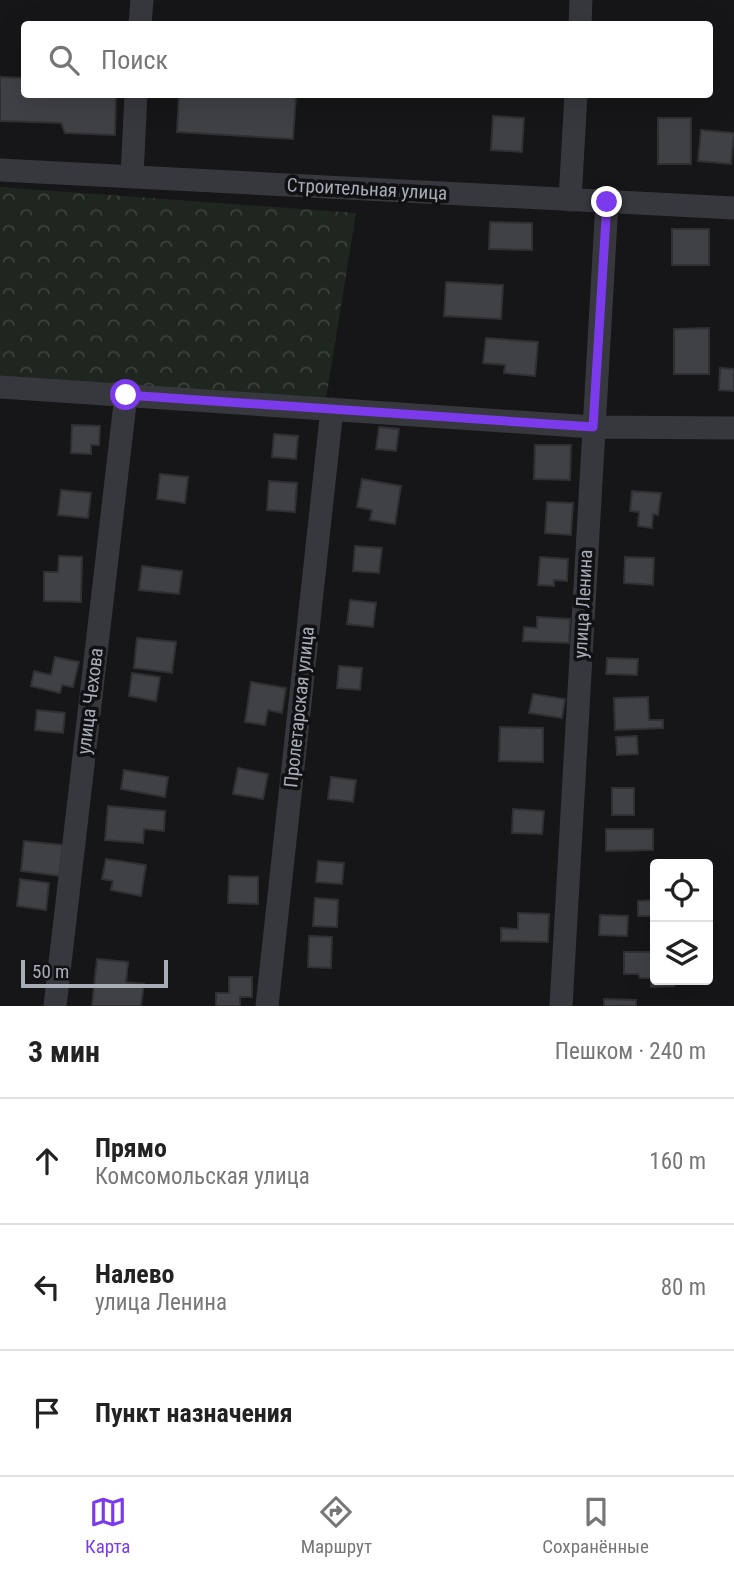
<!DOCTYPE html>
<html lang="ru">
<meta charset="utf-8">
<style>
body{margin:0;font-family:"Roboto Condensed",sans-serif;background:#f2f2f2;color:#222}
.controls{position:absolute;right:21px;bottom:21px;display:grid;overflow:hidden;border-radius:7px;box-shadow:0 7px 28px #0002}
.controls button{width:63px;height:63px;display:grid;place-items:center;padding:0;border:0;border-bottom:2px solid #e0e0e0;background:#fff;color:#222;font:35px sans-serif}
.scale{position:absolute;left:21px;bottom:18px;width:147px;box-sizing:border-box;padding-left:7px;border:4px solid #a8adb8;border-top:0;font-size:19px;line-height:24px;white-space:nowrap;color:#a8adb8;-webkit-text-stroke:5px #111113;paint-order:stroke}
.stop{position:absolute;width:21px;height:21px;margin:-16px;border:5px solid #7c3aed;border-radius:50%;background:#fff}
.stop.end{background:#7c3aed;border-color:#fff;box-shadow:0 2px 7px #0008}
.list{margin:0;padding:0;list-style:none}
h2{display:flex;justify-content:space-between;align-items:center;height:91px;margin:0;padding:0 28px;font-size:30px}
h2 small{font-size:23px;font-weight:400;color:#767676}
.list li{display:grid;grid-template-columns:46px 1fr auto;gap:21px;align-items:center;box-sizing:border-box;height:126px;padding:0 28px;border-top:2px solid #e0e0e0}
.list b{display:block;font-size:26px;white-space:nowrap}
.list p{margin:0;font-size:23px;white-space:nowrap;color:#767676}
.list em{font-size:23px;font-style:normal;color:#767676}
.icon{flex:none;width:38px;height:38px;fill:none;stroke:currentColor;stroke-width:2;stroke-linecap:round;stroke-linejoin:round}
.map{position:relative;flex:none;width:734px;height:1006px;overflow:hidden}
.search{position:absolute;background:#fff;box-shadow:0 7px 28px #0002;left:21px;right:21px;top:21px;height:77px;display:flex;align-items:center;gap:18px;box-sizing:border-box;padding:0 24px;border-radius:7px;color:#767676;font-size:26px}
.sheet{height:469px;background:#fff}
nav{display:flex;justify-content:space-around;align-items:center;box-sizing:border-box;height:98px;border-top:2px solid #e0e0e0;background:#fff;font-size:19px;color:#767676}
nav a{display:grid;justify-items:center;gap:4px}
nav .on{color:#7c3aed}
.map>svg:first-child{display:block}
.park{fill:url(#park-crowns)}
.building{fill:#404145;stroke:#303034;stroke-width:2}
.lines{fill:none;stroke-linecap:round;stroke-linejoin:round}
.minor{stroke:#37383d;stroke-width:23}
.route{stroke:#7c3aed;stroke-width:9}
.labels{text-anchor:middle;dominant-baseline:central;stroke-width:7;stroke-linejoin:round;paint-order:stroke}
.street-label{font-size:19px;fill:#a8adb8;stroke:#111113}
</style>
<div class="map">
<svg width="734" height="1006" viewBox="0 0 734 1006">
<defs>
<pattern id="park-crowns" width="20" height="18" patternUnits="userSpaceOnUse" patternTransform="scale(1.75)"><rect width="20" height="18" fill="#1e261f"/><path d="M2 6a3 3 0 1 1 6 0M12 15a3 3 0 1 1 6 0" fill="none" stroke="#3c433d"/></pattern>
</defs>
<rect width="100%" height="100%" fill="#161618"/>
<path class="park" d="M0 187 356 213 326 399 0 377Z"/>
<path class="building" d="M0 77 24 78V94H116L115 135 65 133 61 123 0 121Z
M179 94 296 96 293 139 177 132Z
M493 116 524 118 522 152 491 150Z
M658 118H691V164H658Z
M701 130 734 133 731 164 698 161Z
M490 222 532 223V250L489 249Z
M672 229H709V265H672Z
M446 282 503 285 501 319 444 316Z
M709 328V374H674V329Z
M486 338 538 342 535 376 504 373 505 365 483 363Z
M720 368 734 369V391L719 390Z
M72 425 100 426 99 445H91V454L71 453Z
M379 427 399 429 396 451 376 449Z
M274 434 298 436 296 459 272 457Z
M535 445H571L570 480 534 479Z
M160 474 188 477 185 503 157 499Z
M362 479 401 486 395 524 370 520 372 510 357 507Z
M269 481 297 483 295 512 267 510Z
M61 490 91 493 88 518 58 515Z
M632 491 661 493 658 515 653 514 652 528 638 526 639 512 630 511Z
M547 502 573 503 571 535 545 533Z
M355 546 382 548 379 573 353 571Z
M59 556 82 557 81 602 44 601V572H58Z
M540 557 568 559 567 581 554 580V586L538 585Z
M625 557 654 558 653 585 624 583Z
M142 566 182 571 179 594 139 590Z
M350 600 376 603 373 627 347 624Z
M537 617 570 619 569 643 523 641 524 627 537 628Z
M137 638 176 642 172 673 134 668Z
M55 657 79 662 73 687 62 685 60 693 31 686 34 671 51 675Z
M607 658 638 659 637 675 606 674Z
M339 666 362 668 360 690 337 688Z
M132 673 160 677 156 701 129 696Z
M251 682 286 688 282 713 268 710 265 725 245 722Z
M533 694 565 699 562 718 529 713Z
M648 697 649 720H663V728L615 730 614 698Z
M37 710 65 713 63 733 35 730Z
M500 727 543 728V762L499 761Z
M637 736 638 754 617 755 616 737Z
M238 768 268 774 263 799 233 794Z
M124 770 168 777 165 797 121 789Z
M331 777 356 780 353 802 328 799Z
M612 788H634V815H612Z
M108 806 165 811 164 831 144 829 143 843 105 840Z
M513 809 544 811 542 834 512 833Z
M606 829H653V850L606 851Z
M24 841 63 845 59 876 21 871Z
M106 859 146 865 141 896 111 890 113 881 102 879Z
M318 861 344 863 342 884 316 882Z
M229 876 258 877V904L228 903Z
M20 879 49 883 46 910 17 906Z
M315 898 338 900 337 927 313 926Z
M655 900V916H638V901Z
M518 913 549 914 548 942 501 941V928L518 929Z
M600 915 628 916 627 936 599 935Z
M309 936 332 937 331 968 308 967Z
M624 952H655V980H674V986L651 987V978H640L638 974H624Z
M97 959 128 962 126 982 144 984 141 1006H92Z
M229 977H252V997H240V1006H216V993H229Z
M604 999 636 1000V1006H604Z"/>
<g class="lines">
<path class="minor" d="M140 24 142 0
M580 24 581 0
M0 170 734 208
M132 176 136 94
M570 200 576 94
M0 387 593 427 734 428
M55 1006 126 395
M267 1006 332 409
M561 1006 607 202"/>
</g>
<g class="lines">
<path class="route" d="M126 395 593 427 607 202"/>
</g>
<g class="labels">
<g class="street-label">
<text transform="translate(367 189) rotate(3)">Строительная улица</text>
<text transform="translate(583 604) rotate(-87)">улица Ленина</text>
<text transform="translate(90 701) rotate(-83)">улица Чехова</text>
<text transform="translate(299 707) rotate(-84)">Пролетарская улица</text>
</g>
</g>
</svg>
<div class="controls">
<button><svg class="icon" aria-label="locate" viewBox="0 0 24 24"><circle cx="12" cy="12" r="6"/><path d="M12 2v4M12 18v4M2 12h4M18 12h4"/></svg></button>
<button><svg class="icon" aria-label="layers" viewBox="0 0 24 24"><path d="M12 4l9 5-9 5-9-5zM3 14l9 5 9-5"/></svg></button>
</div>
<div class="scale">50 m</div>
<div class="stop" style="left:126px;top:395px"></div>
<div class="stop end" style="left:607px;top:202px"></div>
<div class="search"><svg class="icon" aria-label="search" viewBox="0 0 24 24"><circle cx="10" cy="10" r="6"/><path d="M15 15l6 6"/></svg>Поиск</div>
</div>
<section class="sheet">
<h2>3 мин<small>Пешком · 240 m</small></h2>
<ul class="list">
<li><svg class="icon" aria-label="ahead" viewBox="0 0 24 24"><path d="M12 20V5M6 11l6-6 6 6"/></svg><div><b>Прямо</b><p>Комсомольская улица</p></div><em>160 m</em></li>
<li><svg class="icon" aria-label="left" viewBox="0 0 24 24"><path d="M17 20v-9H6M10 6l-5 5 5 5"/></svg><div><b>Налево</b><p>улица Ленина</p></div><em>80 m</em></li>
<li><svg class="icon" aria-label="arrive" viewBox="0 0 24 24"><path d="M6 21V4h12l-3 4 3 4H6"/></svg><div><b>Пункт назначения</b></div></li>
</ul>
</section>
<nav>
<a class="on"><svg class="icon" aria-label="map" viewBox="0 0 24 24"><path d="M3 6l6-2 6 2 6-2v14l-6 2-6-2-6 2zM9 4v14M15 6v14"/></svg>Карта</a>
<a><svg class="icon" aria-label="directions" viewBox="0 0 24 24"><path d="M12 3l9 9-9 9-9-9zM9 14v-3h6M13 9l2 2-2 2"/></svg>Маршрут</a>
<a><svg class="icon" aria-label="saved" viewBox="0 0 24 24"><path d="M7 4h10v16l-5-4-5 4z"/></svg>Сохранённые</a>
</nav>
